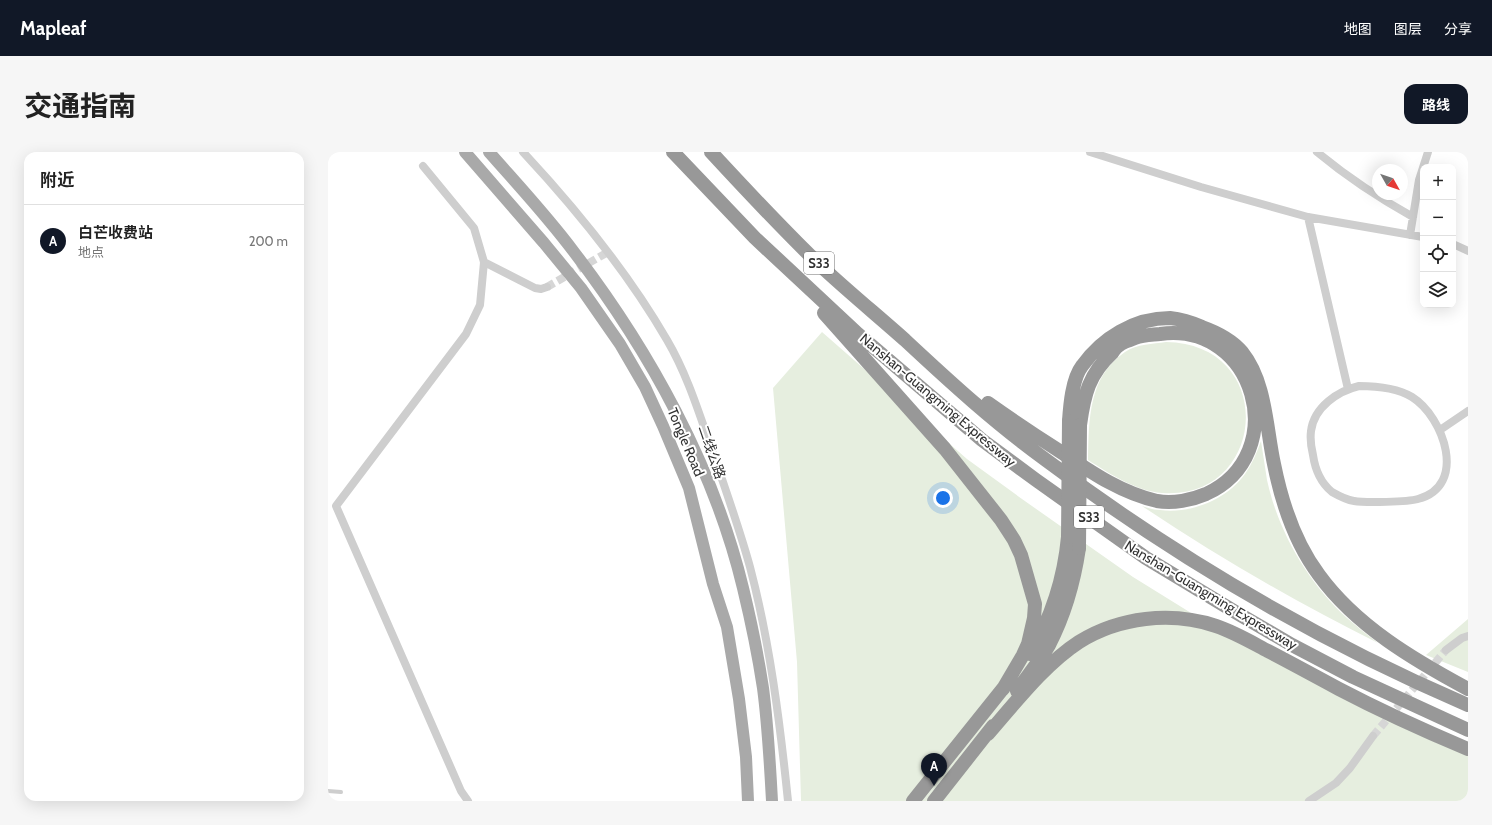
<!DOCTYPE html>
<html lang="zh">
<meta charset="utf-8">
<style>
body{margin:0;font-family:Cabin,"Noto Sans SC",sans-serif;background:#f6f6f6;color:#222}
.controls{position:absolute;right:12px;top:12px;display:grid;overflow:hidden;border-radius:8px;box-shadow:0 4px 16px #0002}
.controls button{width:36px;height:36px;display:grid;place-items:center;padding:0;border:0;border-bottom:1px solid #e0e0e0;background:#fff;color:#222;font:20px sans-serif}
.compass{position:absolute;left:1044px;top:12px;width:36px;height:36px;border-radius:50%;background:#fff;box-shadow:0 4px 16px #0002;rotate:130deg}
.you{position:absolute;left:615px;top:346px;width:14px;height:14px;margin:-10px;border:3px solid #fff;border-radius:50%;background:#1a73e8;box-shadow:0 0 0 6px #1a73e833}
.badge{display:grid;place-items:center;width:26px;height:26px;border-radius:50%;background:#111827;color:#fff;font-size:13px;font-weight:700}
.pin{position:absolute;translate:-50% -33px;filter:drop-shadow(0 1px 2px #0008)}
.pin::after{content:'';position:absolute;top:21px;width:14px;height:12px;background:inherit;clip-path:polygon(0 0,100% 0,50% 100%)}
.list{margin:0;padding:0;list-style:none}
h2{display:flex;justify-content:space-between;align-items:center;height:52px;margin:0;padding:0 16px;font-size:17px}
h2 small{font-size:13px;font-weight:400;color:#767676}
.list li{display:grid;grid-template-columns:26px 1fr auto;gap:12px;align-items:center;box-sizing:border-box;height:72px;padding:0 16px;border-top:1px solid #e0e0e0}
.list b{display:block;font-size:15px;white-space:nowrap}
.list p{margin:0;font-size:13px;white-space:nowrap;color:#767676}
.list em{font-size:13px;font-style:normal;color:#767676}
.icon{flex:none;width:22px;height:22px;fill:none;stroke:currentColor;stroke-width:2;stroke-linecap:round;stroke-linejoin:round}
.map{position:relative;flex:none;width:1140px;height:649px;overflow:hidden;border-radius:12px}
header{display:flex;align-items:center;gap:24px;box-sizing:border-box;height:56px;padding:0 20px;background:#111827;color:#fff}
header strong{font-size:19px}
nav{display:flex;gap:22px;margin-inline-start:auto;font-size:14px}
.intro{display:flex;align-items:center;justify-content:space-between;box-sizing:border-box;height:96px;padding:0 24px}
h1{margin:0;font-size:28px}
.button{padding:10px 18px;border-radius:12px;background:#111827;color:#fff;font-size:14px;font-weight:700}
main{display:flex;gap:24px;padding:0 24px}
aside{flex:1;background:#fff;border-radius:12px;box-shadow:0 4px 16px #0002}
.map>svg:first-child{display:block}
.green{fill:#e6eedf}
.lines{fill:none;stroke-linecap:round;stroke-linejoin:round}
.minor-tunnel{stroke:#d6d6d6;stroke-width:8;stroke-dasharray:8 4;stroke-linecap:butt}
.service{stroke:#cecece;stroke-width:4}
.minor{stroke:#cecece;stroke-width:8}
.primary{stroke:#a9a9a9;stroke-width:12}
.motorway{stroke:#989898;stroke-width:14}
.motorway-bridge{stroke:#989898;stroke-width:14}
.labels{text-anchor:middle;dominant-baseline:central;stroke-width:4;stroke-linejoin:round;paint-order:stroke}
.shield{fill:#fff;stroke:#6f6f6f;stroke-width:1}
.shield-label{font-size:13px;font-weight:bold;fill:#313131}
.street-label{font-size:14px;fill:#313131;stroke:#fff}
</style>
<header>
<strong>Mapleaf</strong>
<nav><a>地图</a><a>图层</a><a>分享</a></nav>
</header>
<div class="intro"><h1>交通指南</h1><a class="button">路线</a></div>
<main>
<aside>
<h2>附近<small></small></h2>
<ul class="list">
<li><span class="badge">A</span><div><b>白芒收费站</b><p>地点</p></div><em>200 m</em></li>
</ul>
</aside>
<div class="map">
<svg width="1140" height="649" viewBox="0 0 1140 649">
<rect width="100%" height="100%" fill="#fff"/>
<path class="green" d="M494 180 639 307 694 347 805 425 897 482 1140 604V649H473L469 510 445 236Z
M838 190C951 192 939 349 834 341 808 339 782 322 760 308 761 268 760 225 797 200 809 192 825 192 838 190Z
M933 289C935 302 937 315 939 328 950 379 980 431 1019 466 1029 475 1040 483 1050 491 968 450 890 405 814 354 820 356 826 358 832 358 864 362 899 347 917 322 924 312 929 300 933 289Z
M1140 467V520L1098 503Z"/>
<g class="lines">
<path class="minor-tunnel" d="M219 135 280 100
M1045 584 1118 498"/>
<path class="service" d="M0 639 13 640"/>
<path class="minor" d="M195 0C249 58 299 119 339 188 359 222 371 261 384 298 397 336 411 375 422 415 442 491 452 571 460 649
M762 0 873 35 980 65 1095 85
M989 0C1019 25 1051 46 1085 65
M95 14 146 76 156 110 152 153 138 182 8 354 133 639 140 649
M980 65 1020 237
M1082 83 1091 28 1100 0
M1125 92 1140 99
M156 110 207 136 213 137 219 135
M1031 234C1048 234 1069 236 1084 245 1116 265 1140 334 1090 347 1080 350 1037 351 1026 349 1019 348 1011 344 1004 340 993 331 987 317 985 303 983 295 982 287 983 279 986 255 1010 239 1031 234Z
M1112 278 1140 259
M1118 498 1134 486 1140 484
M981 649 1008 631 1022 616 1045 584"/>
<path class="primary" d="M137 0 216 91 253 136 292 192 317 235 335 274 361 336 385 432 399 475 411 547 418 605 420 649
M161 0C190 33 220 65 246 100 321 198 386 315 415 436 423 469 430 503 435 536 440 574 442 612 444 649"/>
<path class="motorway" d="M345 0 427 86 530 182 654 288 708 328 818 406 909 461 964 493 1025 525 1140 578
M383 0C419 39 456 79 495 116 522 141 550 164 577 188 622 230 668 272 718 308 848 405 990 489 1140 553
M496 161 617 297 673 368 686 388 693 403 707 452 706 466 700 492 695 503 675 537
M660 251C684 268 708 284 733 300 763 320 793 341 829 349 845 352 864 348 878 342 965 302 927 169 832 182 823 183 815 183 807 186 803 188 797 189 793 192 789 194 786 198 784 201 761 222 756 243 752 273
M741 269C742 254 744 227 754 214 774 186 806 166 842 166 852 167 865 171 874 175 888 180 904 188 914 200 938 230 938 275 946 312 954 352 967 391 991 423 1028 474 1086 508 1140 537
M702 502C724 465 736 428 740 385
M689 539C700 523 712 509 721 493 737 462 746 430 751 396
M660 582C687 551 717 512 751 490 791 465 843 459 888 474 906 480 923 490 940 499 963 511 987 524 1011 537 1053 559 1097 579 1140 597
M585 649 681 529
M606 649 665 574"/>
<path class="motorway-bridge" d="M740 385 741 269
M751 396 752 273"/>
</g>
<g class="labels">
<g class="shield">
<rect x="476" y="100" width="30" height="22" rx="3"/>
<rect x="746" y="354" width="30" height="22" rx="3"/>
</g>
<g class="shield-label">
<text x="491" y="111">S33</text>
<text x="761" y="365">S33</text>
</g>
<g class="street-label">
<text transform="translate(610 248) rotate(40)">Nanshan-Guangming Expressway</text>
<text transform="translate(358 290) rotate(67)">Tongle Road</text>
<text transform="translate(384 300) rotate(71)">二线公路</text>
<text transform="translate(883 443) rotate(31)">Nanshan-Guangming Expressway</text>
</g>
</g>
</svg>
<div class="controls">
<button>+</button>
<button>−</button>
<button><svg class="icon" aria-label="locate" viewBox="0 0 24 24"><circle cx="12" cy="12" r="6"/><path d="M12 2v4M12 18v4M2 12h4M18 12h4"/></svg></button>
<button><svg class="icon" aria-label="layers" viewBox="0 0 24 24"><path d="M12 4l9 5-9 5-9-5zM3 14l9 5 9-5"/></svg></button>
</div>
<svg class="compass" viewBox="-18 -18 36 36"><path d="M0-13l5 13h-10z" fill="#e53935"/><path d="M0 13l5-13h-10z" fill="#767676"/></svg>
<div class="you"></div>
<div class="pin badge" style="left:606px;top:634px">A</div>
</div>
</main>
